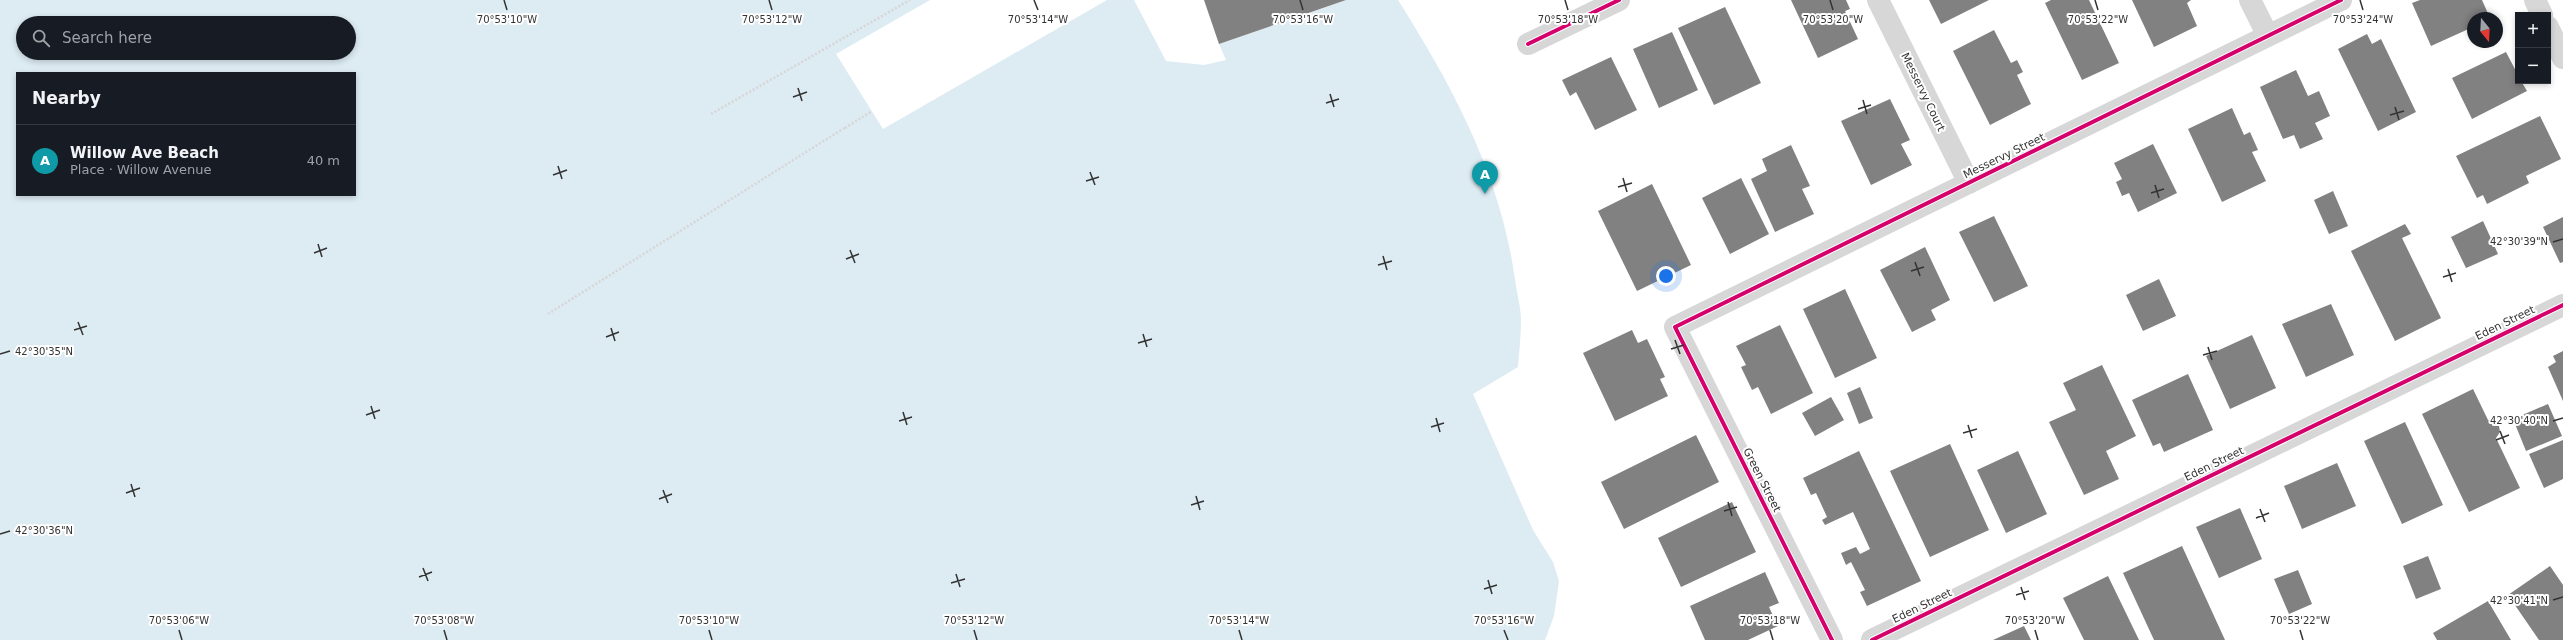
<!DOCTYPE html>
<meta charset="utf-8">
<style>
body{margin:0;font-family:"DejaVu Sans",sans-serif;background:#242831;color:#f1f3f6}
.controls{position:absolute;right:12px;top:12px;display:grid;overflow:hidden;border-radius:0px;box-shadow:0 2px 6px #0003}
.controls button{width:36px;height:36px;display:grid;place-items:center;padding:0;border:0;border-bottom:1px solid #363941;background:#171b24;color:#f1f3f6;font:20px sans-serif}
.compass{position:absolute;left:2467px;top:12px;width:36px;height:36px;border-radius:50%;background:#171b24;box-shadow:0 2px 6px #0003;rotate:162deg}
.you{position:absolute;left:1666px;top:276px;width:14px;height:14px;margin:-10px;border:3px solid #fff;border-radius:50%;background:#1a73e8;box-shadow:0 0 0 6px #1a73e833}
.badge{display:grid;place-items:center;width:26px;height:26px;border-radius:50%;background:#7a7a7a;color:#fff;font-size:13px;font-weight:700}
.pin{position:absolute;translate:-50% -33px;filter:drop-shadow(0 1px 2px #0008)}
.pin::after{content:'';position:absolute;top:21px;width:14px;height:12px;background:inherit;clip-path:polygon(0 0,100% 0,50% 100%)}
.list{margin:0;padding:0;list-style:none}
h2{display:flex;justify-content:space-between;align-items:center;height:52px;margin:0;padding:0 16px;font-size:17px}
h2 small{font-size:13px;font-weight:400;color:#9ea1a6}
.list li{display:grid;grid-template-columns:26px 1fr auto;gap:12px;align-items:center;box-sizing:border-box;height:72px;padding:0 16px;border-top:1px solid #363941}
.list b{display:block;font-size:15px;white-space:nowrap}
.list p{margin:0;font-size:13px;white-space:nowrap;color:#9ea1a6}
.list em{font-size:13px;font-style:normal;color:#9ea1a6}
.icon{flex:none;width:22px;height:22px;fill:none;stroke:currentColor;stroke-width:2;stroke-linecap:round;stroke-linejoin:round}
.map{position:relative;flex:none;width:2563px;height:640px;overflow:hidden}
.search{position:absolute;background:#171b24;box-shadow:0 2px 6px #0003;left:16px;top:16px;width:340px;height:44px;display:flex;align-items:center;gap:10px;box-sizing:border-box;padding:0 14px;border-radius:22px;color:#9ea1a6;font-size:15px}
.panel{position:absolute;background:#171b24;box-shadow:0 2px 6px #0003;left:16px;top:72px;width:340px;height:124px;border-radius:0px}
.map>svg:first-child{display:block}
.water{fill:#ddebf3;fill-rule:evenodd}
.building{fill:#818181}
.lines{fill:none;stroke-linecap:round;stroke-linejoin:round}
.path{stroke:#d6d6d6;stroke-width:2.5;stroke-dasharray:2 2;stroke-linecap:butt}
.minor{stroke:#d7d7d7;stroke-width:22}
.cycleway-casing{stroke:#fff;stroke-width:6}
.cycleway{stroke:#d6006c;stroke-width:4}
.ticks{fill:none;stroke:#333;stroke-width:1.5}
.labels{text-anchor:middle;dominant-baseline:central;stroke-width:4;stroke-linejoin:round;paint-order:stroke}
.street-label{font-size:11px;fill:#333;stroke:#fff}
.ticks-label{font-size:10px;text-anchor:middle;fill:#333;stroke:#fff;stroke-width:4;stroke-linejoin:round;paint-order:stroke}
</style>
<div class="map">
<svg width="2563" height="640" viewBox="0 0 2563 640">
<rect width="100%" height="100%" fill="#fff"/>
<path class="water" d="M0 0H930L836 54 883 129 1107 0H1134L1166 61 1204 65 1226 60 1219 44 1346 0H1398C1453 87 1501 176 1515 280 1517 293 1521 308 1521 321 1521 337 1519 352 1518 367L1473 394 1533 530 1553 562 1559 581 1554 616 1545 640H0ZM23 23H349V53H23ZM17 73H355V195H17Z"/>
<path class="building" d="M1204 0H1346L1219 44Z
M1791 0H1846L1850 9 1845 11 1858 39 1818 58Z
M1929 0H1989L1941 24Z
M2051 0H2089L2119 63 2082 80 2045 3Z
M2132 0H2191L2187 3 2197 26 2154 47Z
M2420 0H2482L2490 18H2473V27L2431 46 2412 3Z
M1725 7 1761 83 1714 105 1678 28Z
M1994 30 2011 63 2017 60 2023 72 2017 75 2031 104 1990 125 1953 51Z
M1672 32 1698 90 1659 108 1633 49Z
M2367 34 2372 44 2381 39 2416 112 2378 131 2338 49Z
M2506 52 2518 75V81H2521L2527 91 2472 119 2452 78Z
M1611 57 1637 110 1595 130 1576 92 1570 96 1562 80Z
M2296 70 2308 96 2319 91 2330 116 2315 123 2323 139 2300 149 2294 135 2283 139 2260 87Z
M1890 99 1910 140 1901 144 1912 165 1871 185 1841 121Z
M2232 108 2244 135 2250 132 2258 150 2252 152 2266 181 2222 202 2188 129Z
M2540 116 2561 159 2526 176 2529 183 2487 204 2483 195 2477 198 2456 156Z
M2153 144 2177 193 2138 212 2129 193 2122 196 2116 182 2122 179 2114 163Z
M1791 145 1810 186 1802 189 1814 214 1775 232 1751 179 1767 171 1762 159Z
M1741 178 1769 234 1730 254 1702 198Z
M1652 184 1691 265 1637 291 1598 211Z
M2333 191 2348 226 2329 234 2314 200Z
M1994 216 2028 286 1994 302 1959 232Z
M2563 217V262L2560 263 2543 227Z
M2483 221 2498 254 2466 268 2451 237Z
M2405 224 2411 234 2402 238 2441 318 2395 341 2351 251Z
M1925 247 1950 300 1931 310 1936 320 1912 332 1880 270Z
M2159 279 2176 316 2143 331 2126 295Z
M1845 289 1877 358 1835 378 1803 309Z
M2331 304 2354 355 2306 377 2282 324Z
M1780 325 1813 393 1771 414 1758 387 1752 390 1741 367 1746 365 1736 346Z
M1632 330 1638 343 1647 339 1665 377 1660 379 1668 396 1615 421 1583 353Z
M2252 335 2276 388 2230 409 2206 356Z
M2563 351V401L2548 367 2556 362 2553 356Z
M2102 365 2136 436 2106 451 2119 479 2084 495 2049 422 2076 410 2063 383Z
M2188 374 2213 430 2164 452 2160 443 2153 446 2132 400Z
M1860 387 1873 418 1859 424 1847 393Z
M2473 389 2488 420H2493L2499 426 2500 432 2496 438 2520 488 2469 512 2422 414Z
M1831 397 1844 420 1815 436 1802 413Z
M2548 404 2562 436 2526 451 2513 419Z
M2405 422 2443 505 2402 524 2364 441Z
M1696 435 1719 482 1624 529 1601 482Z
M2563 440V479L2544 488 2529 454Z
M1950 444 1989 530 1930 557 1890 471Z
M1859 451 1921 581 1867 606 1860 592 1865 590 1851 562 1846 565 1841 553 1856 547 1860 554 1870 549 1853 512 1825 525 1822 520 1827 517 1816 493 1811 495 1803 478Z
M2018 451 2047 514 2006 533 1977 470Z
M2337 463 2356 506 2302 529 2284 486Z
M1732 502 1756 552 1681 587 1658 538Z
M2240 508 2262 559 2219 578 2196 527Z
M2182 546 2225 640H2154L2123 573Z
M2428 556 2441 589 2416 599 2403 566Z
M2550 566 2563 585V640H2539L2508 595Z
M2298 570 2312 604 2289 614 2274 579Z
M1765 572 1779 603 1769 607 1778 626 1748 640H1705L1690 606Z
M2108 576 2139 640H2084L2063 598Z
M2488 601 2511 640H2437L2433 633Z
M2024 626 2031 640H1993Z"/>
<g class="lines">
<path class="path" d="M711 114 910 0
M845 128 872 111
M548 314 846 127"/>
<path class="minor" d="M1878 0 1969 183
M2250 0 2268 36
M2535 0 2542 15
M2548 27 2563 58
M1528 44 1619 0
M1832 640 1675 327 2341 0
M1872 640 2563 305"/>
<g class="cycleway-casing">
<path id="cycleway" d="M1528 44 1619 0
M1832 640 1675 327 2341 0
M1872 640 2563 305"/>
</g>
<use href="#cycleway" class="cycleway"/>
</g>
<path class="ticks" d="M504 0 507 10M769 0 772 10M1034 0 1038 10M1300 0 1303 10M1565 0 1568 10M1830 0 1833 10M2095 0 2098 10M2360 0 2363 10M798 88 802 101M1330 94 1334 107M793 97 807 92M1863 100 1867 114M1326 103 1339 99M2395 107 2399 120M1858 109 1871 105M2390 115 2404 111M558 166 562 179M1090 172 1095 185M553 175 567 170M1623 178 1627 192M1086 181 1099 177M2155 185 2159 198M1618 187 1632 183M2151 193 2164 189M2553 242 2563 239M318 244 322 257M850 250 855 263M314 253 327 248M1383 256 1387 270M846 259 859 254M1915 262 1920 276M1378 265 1392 261M2448 269 2452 282M1911 271 1924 267M2443 277 2456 273M78 322 83 335M611 328 615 341M74 330 87 326M1143 334 1147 347M606 337 619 332M1675 340 1680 354M1138 343 1152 339M2208 347 2212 360M1671 349 1684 345M0 354 10 351M2203 355 2217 351M371 406 375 419M903 412 907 425M366 415 380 410M1436 418 1440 432M899 421 912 417M2553 421 2563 418M1968 425 1972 438M1431 427 1444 423M2500 431 2505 444M1963 433 1977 429M2496 440 2509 435M131 484 135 497M663 490 668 503M126 493 140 488M1196 496 1200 510M659 499 672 494M1728 502 1732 516M1191 505 1204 501M2260 509 2265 522M1724 511 1737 507M2256 518 2269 513M0 534 10 531M423 568 428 581M956 574 960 587M419 577 432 572M1488 580 1492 594M951 583 965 579M2021 587 2025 600M1484 589 1497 585M2016 595 2029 591M2553 600 2563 597M179 630 182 640M444 630 447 640M709 630 712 640M974 630 977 640M1239 630 1242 640M1504 630 1508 640M1770 630 1773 640M2035 630 2038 640M2300 630 2303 640"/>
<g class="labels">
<g class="street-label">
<text transform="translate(1923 92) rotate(64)">Messervy Court</text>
<text transform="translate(2004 156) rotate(-26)">Messervy Street</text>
<text transform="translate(2505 323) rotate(-26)">Eden Street</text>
<text transform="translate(2214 464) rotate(-26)">Eden Street</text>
<text transform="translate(1762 480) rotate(63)">Green Street</text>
<text transform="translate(1922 606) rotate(-26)">Eden Street</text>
</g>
</g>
<g class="ticks-label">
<text x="507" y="23">70°53'10"W</text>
<text x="772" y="23">70°53'12"W</text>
<text x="1038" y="23">70°53'14"W</text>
<text x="1303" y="23">70°53'16"W</text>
<text x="1568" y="23">70°53'18"W</text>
<text x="1833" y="23">70°53'20"W</text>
<text x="2098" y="23">70°53'22"W</text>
<text x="2363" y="23">70°53'24"W</text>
<text x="2519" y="245">42°30'39"N</text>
<text x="44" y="355">42°30'35"N</text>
<text x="2519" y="424">42°30'40"N</text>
<text x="44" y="534">42°30'36"N</text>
<text x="2519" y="604">42°30'41"N</text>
<text x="179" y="624">70°53'06"W</text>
<text x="444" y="624">70°53'08"W</text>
<text x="709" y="624">70°53'10"W</text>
<text x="974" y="624">70°53'12"W</text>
<text x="1239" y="624">70°53'14"W</text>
<text x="1504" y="624">70°53'16"W</text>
<text x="1770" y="624">70°53'18"W</text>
<text x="2035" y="624">70°53'20"W</text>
<text x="2300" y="624">70°53'22"W</text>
</g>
</svg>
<div class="controls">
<button>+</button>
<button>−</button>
</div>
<svg class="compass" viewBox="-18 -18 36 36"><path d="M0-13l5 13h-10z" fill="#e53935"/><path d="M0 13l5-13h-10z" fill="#9ea1a6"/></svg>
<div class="you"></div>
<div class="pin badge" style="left:1485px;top:194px;background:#0f9aa8">A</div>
<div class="search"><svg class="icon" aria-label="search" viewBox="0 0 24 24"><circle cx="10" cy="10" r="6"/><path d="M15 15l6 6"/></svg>Search here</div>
<section class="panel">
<h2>Nearby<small></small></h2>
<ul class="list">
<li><span class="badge" style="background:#0f9aa8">A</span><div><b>Willow Ave Beach</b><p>Place · Willow Avenue</p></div><em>40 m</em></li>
</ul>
</section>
</div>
